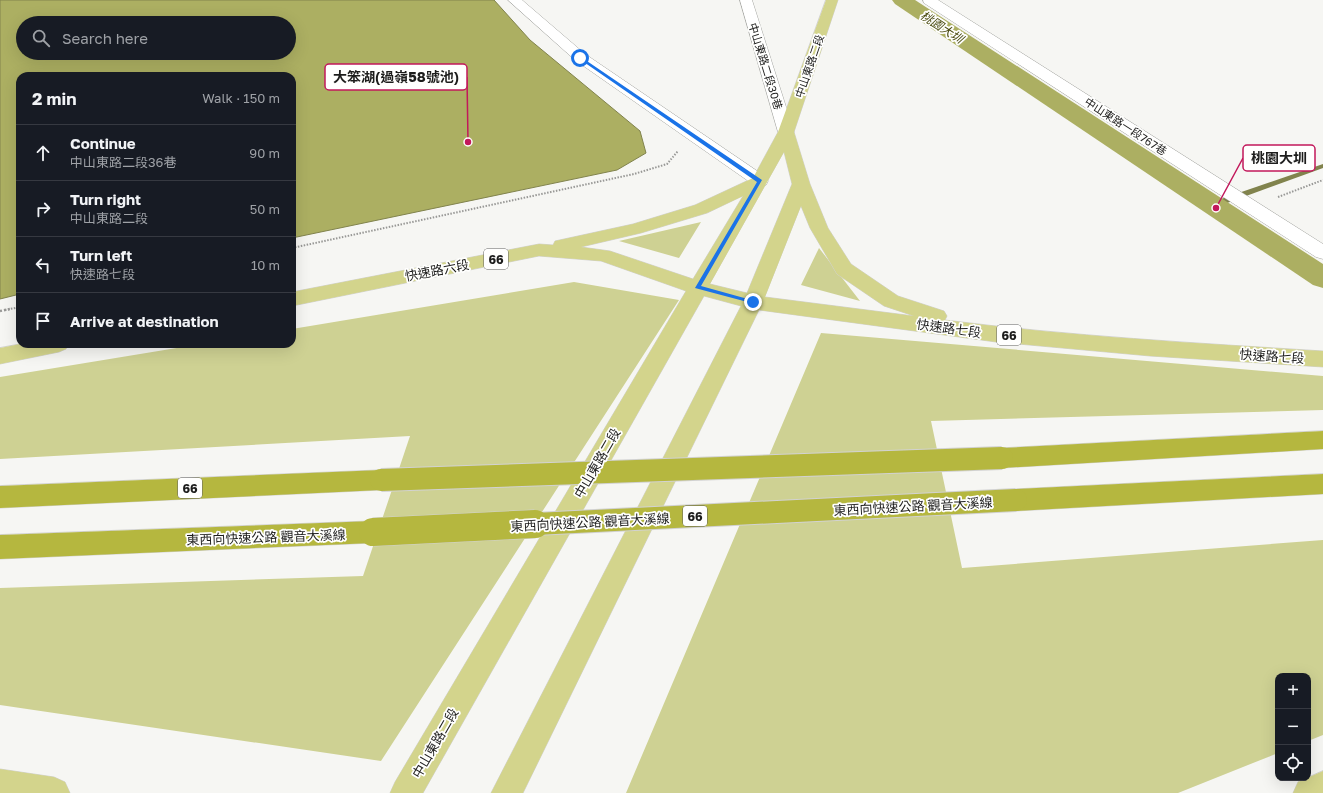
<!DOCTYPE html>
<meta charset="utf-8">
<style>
body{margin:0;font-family:"Golos Text","Noto Sans TC",sans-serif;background:#20242c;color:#f1f3f6}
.controls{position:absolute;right:12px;bottom:12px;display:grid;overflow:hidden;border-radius:8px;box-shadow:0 4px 16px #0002}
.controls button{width:36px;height:36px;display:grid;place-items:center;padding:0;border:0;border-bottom:1px solid #363941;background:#171b24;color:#f1f3f6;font:20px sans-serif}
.stop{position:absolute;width:12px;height:12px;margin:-9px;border:3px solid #1a73e8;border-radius:50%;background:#fff}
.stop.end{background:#1a73e8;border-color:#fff;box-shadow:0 1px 4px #0008}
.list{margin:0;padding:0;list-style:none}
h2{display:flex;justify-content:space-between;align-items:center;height:52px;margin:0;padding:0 16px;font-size:17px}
h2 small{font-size:13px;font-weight:400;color:#9ea1a6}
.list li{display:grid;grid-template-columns:26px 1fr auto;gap:12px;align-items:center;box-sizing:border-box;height:56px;padding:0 16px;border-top:1px solid #363941}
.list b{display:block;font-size:15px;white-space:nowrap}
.list p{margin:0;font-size:13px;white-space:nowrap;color:#9ea1a6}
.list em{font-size:13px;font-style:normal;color:#9ea1a6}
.icon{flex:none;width:22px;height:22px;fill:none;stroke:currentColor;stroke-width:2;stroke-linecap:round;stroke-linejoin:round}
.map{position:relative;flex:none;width:1323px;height:793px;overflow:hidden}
.search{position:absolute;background:#171b24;box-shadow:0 4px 16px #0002;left:16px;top:16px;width:280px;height:44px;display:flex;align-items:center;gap:10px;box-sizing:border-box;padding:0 14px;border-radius:22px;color:#9ea1a6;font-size:15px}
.panel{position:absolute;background:#171b24;box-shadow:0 4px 16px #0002;left:16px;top:72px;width:280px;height:276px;border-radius:12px}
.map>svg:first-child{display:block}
.green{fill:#ced193}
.water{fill:#acaf62;stroke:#81834d;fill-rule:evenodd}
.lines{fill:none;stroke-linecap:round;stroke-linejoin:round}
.stream{fill:#81834d;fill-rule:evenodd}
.canal{fill:#acaf62;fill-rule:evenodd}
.minor-casing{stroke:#a5a6a2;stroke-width:1}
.major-casing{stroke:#d2d2d2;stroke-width:1}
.highway-casing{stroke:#d2d2d2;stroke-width:1}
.path-far1{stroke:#989896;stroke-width:2;stroke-dasharray:1.5 1.5;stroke-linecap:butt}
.path{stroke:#989896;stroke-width:2.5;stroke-dasharray:2 2;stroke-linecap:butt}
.minor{fill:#fff;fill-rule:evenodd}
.major{fill:#d3d48c;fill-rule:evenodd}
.highway{fill:#b5b73f;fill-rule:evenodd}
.highway-bridge-far1-casing{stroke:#d2d2d2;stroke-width:24;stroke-linecap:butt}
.highway-bridge-casing{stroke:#d2d2d2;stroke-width:29;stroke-linecap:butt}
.highway-bridge-far1{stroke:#b5b73f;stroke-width:22}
.highway-bridge{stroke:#b5b73f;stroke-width:28}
.route{fill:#1a73e8}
.labels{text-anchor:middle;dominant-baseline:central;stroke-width:3.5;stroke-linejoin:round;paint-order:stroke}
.far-street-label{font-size:11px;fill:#1d1d1c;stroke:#fffffe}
.far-water-label{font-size:12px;font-style:italic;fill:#4a4b10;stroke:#fffffe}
.shield{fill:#fffffe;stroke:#616160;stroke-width:1}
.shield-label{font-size:12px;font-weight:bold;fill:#1d1d1c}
.street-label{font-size:13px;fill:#1d1d1c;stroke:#fffffe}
.leader{fill:none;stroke:#c2185b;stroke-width:1.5}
.callout-dot{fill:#c2185b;stroke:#fffffe;stroke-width:1.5}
.callout{fill:#fffffe;stroke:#c2185b;stroke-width:1.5}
.callout-label{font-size:14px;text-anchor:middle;font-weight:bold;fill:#1d1d1c}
</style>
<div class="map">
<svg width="1323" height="793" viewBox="0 0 1323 793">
<rect width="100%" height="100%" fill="#f6f6f3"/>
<path class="green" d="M701 222 679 258 619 241Z
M819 248 860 301 801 285Z
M574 282 679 300 381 761 0 705V588L363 576 410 436 0 459V377L201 344H292V329Z
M821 333 1323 376V410L931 421 962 568 1323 540V735L1308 741V676H1278V753L1178 793H626Z"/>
<path class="water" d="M0 0H494L530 40 640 131 646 153 617 170 292 238V76H20V294L0 299ZM23 23H289V53H23Z"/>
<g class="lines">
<path class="stream" d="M1323 164V168L1227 203H1224L1220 201 1221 199Z"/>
<path class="canal" d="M892 0H915L1323 264V288L1313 285 895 4Z"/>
<g class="minor-casing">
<path id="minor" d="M508 0H522L585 54 766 177 768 181 766 185 760 186 754 185 575 60Z
M740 0H752L794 132 792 135 786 137 780 135 778 132Z
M923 0H938L1323 244V259L1316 257 924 3Z"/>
</g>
<g class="major-casing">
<path id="major" d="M826 0H838L794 132 810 184 828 228 851 264 898 296 944 311 947 316 945 320C1070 336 1197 343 1323 351V367L1150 356 996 342 759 310 523 793H491L741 306 704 296 423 793H390L395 782 686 291 601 261 539 256 292 306V292L539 244 553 245 555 241 633 224 695 205 753 178 778 132ZM784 152 792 184 747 293 710 284ZM743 196 693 279 610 251 581 247 641 233 707 213ZM801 206 810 228 837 274 884 306 914 316 765 297Z
M20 344H69L66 349 59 352 0 364V348Z
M0 769 54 777 65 782 70 793H0Z
M1323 771V793H1293L1298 782Z"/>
</g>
<g class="highway-casing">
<path id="highway" d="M1323 431V449L1002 468 994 465 990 458 994 451 1002 448Z
M381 470 389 473 393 480 389 487 381 490 0 508V486Z
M1323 474V494L1016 511 1007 508 1004 500 1007 492 1016 489Z
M373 521 382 524 386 532 382 540 373 543 0 559V535Z"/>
</g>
<path class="path-far1" d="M1278 197 1323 180
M292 248 634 174 667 164 678 151
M5 310 20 307"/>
<path class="path" d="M0 311 10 309"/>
<use href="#minor" class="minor"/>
<use href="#major" class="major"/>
<use href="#highway" class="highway"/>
<g class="highway-bridge-far1-casing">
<path id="highway-bridge-far1" d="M381 480 1002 458
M515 525 1016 500"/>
</g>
<g class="highway-bridge-casing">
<path id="highway-bridge" d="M373 532 535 524"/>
</g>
<use href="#highway-bridge-far1" class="highway-bridge-far1"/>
<use href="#highway-bridge" class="highway-bridge"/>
</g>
<path class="route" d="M578 57H581L762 180 701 286 755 301V304L695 288 757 182 578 58Z"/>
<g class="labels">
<g class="far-street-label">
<text transform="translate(766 66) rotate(73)">中山東路二段30巷</text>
<text transform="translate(809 66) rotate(-71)">中山東路二段</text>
<text transform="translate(1126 126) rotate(33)">中山東路一段767巷</text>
</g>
<g class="far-water-label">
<text transform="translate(942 27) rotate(33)">桃園大圳</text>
</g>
<g class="shield">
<rect x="484" y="249" width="24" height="20" rx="3"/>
<rect x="997" y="325" width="24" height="20" rx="3"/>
<rect x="178" y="478" width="24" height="20" rx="3"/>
<rect x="683" y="506" width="24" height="20" rx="3"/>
</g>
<g class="shield-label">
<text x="496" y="259">66</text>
<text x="1009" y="335">66</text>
<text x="190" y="488">66</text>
<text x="695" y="516">66</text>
</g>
<g class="street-label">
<text transform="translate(437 270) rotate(-11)">快速路六段</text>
<text transform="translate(949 328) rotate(8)">快速路七段</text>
<text transform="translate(1272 356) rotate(4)">快速路七段</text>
<text transform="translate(597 463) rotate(-60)">中山東路二段</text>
<text transform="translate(913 506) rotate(-3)">東西向快速公路 觀音大溪線</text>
<text transform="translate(590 522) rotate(-3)">東西向快速公路 觀音大溪線</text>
<text transform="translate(266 537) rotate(-2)">東西向快速公路 觀音大溪線</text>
<text transform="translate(435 743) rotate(-60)">中山東路二段</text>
</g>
</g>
<path class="leader" d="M468 142L467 77M1216 208L1243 158"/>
<g class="callout-dot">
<circle cx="468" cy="142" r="4"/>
<circle cx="1216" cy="208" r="4"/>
</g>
<g class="callout">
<rect x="325" y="64" width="142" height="26" rx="4"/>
<rect x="1243" y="145" width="72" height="26" rx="4"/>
</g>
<g class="callout-label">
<text x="396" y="82">大笨湖(過嶺58號池)</text>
<text x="1279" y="163">桃園大圳</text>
</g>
</svg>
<div class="controls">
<button>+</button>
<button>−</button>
<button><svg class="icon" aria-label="locate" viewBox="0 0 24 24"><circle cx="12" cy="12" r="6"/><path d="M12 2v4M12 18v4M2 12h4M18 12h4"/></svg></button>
</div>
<div class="stop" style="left:580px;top:58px"></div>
<div class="stop end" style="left:753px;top:302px"></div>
<div class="search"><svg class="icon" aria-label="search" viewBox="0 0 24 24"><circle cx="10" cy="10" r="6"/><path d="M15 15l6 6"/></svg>Search here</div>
<section class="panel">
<h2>2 min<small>Walk · 150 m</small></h2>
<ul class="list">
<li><svg class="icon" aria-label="ahead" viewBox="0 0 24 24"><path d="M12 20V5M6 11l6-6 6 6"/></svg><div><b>Continue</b><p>中山東路二段36巷</p></div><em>90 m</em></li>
<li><svg class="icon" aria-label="right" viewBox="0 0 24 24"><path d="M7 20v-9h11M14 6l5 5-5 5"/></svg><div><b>Turn right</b><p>中山東路二段</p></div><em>50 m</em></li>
<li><svg class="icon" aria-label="left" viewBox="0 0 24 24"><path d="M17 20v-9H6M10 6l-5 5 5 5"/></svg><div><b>Turn left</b><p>快速路七段</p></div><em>10 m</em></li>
<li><svg class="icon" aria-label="arrive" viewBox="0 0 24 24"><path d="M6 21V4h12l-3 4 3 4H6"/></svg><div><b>Arrive at destination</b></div></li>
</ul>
</section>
</div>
